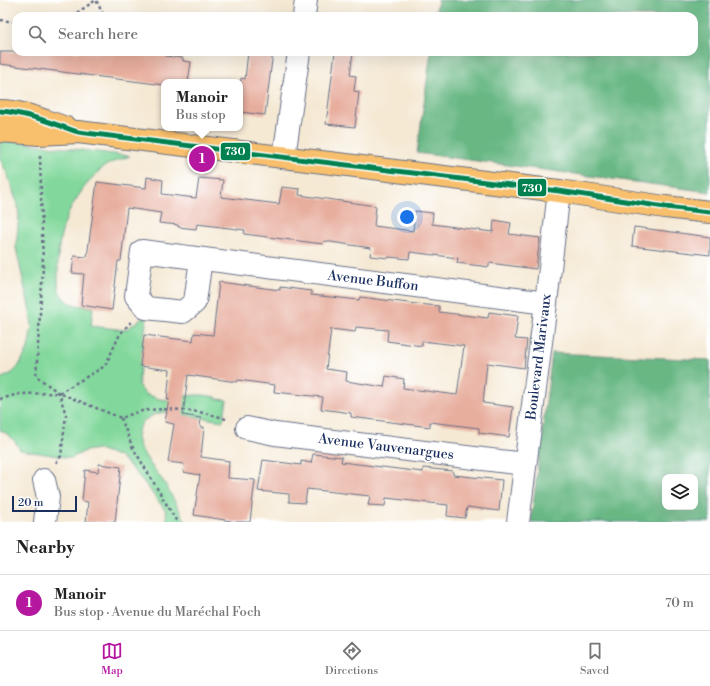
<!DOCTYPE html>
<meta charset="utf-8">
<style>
body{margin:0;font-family:"Libre Bodoni",serif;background:#f6f6f6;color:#222}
.controls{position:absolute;right:12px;bottom:12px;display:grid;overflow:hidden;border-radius:8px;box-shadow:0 4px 16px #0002}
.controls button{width:36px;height:36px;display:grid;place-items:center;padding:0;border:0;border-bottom:1px solid #e0e0e0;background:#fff;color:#222;font:20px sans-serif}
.scale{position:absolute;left:12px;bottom:10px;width:65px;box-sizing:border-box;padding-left:4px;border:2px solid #1b2f5e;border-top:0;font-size:11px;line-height:14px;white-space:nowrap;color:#1b2f5e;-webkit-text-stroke:3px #fff;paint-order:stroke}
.you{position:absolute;left:407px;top:217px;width:14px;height:14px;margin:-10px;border:3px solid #fff;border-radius:50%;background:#1a73e8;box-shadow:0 0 0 6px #1a73e833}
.badge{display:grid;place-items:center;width:26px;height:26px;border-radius:50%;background:#b5179e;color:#fff;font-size:13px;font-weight:700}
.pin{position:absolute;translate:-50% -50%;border:2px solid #fff;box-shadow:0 1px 4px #0006}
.popup{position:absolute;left:161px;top:79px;width:82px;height:52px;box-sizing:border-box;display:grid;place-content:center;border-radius:8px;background:#fff;filter:drop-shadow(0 1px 3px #0005);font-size:13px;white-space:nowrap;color:#767676}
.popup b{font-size:15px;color:#222}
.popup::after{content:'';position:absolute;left:50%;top:100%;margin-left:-8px;border:8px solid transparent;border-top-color:#fff}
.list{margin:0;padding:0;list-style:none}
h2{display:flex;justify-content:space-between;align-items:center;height:52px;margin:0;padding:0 16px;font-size:17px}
h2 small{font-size:13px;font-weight:400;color:#767676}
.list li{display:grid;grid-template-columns:26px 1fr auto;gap:12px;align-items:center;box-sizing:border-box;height:56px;padding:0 16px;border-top:1px solid #e0e0e0}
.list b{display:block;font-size:15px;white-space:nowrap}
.list p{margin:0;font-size:13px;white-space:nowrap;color:#767676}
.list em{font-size:13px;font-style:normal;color:#767676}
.icon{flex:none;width:22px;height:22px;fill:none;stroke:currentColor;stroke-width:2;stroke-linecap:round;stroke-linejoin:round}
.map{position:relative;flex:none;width:710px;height:522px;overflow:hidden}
.search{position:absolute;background:#fff;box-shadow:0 4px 16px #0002;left:12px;right:12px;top:12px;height:44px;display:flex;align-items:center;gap:10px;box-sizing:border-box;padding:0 14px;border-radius:12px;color:#767676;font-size:15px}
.sheet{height:108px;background:#fff}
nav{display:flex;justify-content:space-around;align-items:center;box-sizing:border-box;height:56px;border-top:1px solid #e0e0e0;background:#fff;font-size:11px;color:#767676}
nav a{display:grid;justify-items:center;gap:2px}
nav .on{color:#b5179e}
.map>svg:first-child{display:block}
.green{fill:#82d89c;stroke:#4e847d}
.forest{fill:#69b884;stroke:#427471;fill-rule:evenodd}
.building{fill:#e7ad9d;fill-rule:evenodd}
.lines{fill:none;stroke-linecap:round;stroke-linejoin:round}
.minor-casing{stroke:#677087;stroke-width:24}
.primary-casing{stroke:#677087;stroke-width:24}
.path{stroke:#677087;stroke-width:2.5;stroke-dasharray:3 3;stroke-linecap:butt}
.minor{stroke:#fff;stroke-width:22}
.primary{stroke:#f8bf6c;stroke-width:22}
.bus-1-casing{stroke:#fff;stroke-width:8}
.bus-1{stroke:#00814f;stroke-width:5}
.labels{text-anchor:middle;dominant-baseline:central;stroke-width:4;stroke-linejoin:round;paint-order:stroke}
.street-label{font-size:14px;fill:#1b2f5e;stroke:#fff}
.line-badge{stroke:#fff;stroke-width:1.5}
.badge-label{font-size:11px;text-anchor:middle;font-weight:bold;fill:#fff}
</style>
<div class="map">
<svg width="710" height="522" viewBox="0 0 710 522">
<rect width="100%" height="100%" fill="#fff"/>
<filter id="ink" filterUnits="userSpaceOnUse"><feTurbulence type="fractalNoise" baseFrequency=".025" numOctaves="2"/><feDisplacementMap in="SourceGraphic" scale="8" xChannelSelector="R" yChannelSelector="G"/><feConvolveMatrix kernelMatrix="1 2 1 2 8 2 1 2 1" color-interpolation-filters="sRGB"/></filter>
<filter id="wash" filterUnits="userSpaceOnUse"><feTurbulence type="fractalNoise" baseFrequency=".012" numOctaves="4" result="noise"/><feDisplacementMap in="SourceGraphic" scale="16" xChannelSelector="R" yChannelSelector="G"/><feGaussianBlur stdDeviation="0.9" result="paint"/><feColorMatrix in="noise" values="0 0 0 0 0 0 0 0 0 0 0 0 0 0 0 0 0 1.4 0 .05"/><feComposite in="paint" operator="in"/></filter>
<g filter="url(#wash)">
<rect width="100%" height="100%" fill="#f5e9d4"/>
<path class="green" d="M0 140 130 156C122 159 114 161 107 165 98 170 90 180 83 189 80 194 76 199 73 204 62 223 57 247 58 269 58 277 57 291 62 296 69 306 82 306 93 307L91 326 125 330 147 315 139 377V386L145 394 160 399 167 400 177 397 195 395H203L216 397V399L227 400 223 421 164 412 153 415 143 421 138 430 137 438 140 448 151 465 164 482 186 522H167L166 511 143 481 128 464 121 458 113 454 98 449 85 451 71 458 20 450C15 440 10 435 0 430V379L12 373 18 367 27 351 29 344 32 325 30 311 16 248 19 216 18 206 7 173 0 159Z"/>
<path class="forest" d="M438 0H710V192L417 153 431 52H694V16H435Z
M552 353 710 360V522H531ZM665 477H695V507H665Z"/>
<g id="blocks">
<path class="building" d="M0 52H167L166 56 183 58V61L191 62 188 82H164V85L0 64Z
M248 52H273L265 115 240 112V88L241 78 245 79Z
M335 52H353L350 75 356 76 354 91 359 92 355 127 326 124Z
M147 177 163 180 162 194 196 198 199 178 223 180 221 197 279 204 282 187 300 189 299 195 376 206 374 226 413 231 415 211 433 213 432 224 493 232 494 220 511 223 509 234 540 238 536 269 489 263V267L457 263 458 258 410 252 409 259 389 257V258L370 256 371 248 324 241 323 244 244 234 245 230 197 224 196 229 178 227V225L159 223 161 213 127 208 121 261H118L112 310 81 305 84 274 72 273 74 256 87 257 97 182 146 188Z
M634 227 710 237V255L632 246Z
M219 282 280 290V287L311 291V295L331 297 359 300 360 297 417 304 439 306V312L488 318 489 312 518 316 515 339 527 340 524 368 487 363 483 403 513 407 509 437 479 433V428L430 422V427L351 417V413L321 409 323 397 274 392 275 385 238 380 237 382 188 375 183 415 201 418 200 427H204L201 457 229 461 228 478 255 480 250 522H230L231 521 194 515 200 475 183 472 184 464 168 462 174 424 165 422 169 399 167 400 170 370 140 366 144 335 193 341 194 333 213 335ZM356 327 388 330 387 341 422 346V341L464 346 457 395 403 388 404 379 386 376 384 387 346 381 347 372 326 369 331 329 355 332Z
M313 454 342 457 341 462 423 472V468L453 471V475L502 480 499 511 467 507 465 518 447 516 448 505 386 498 385 506 368 505 370 496 307 489 305 503 289 502V494L258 491 263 460 301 465V461L311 463Z
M99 464 121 467 115 522H86L88 502 82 501 85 470 98 472Z"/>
</g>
</g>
<g filter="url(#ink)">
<use href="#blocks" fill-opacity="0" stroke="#677087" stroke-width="1"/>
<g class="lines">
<g class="minor-casing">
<path id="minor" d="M304 16 306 0
M284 157 299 52
M201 259 195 302 183 312 146 308 136 296 142 251 546 303
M247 428 275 434 525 464
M44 480 48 497 45 522
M518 522 546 303 559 191"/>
</g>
<g class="primary-casing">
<path id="primary" d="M0 111C22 111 45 121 66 128
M0 131 39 134 78 132 559 191 665 207 710 212"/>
</g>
<path class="path" d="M72 16 96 0 104 16
M0 20 16 22
M40 156 43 267 36 376 59 393 121 418C128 416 135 412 142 411 167 407 204 410 228 420
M0 399 19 394 59 393 105 366 120 334 131 322
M121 418 132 446 177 522
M56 463 61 456 66 415 59 393"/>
<use href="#minor" class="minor"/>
<use href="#primary" class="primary"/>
<g class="bus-1-casing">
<path id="bus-1" d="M0 111C27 113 52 123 78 132L559 191 665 207 710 212"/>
</g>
<use href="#bus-1" class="bus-1"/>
</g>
</g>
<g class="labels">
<g class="street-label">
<text transform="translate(373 281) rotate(7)">Avenue Buffon</text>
<text transform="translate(539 357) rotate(-83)">Boulevard Marivaux</text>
<text transform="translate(386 447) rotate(7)">Avenue Vauvenargues</text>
</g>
</g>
<g class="line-badge">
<rect x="220" y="142" width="31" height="19" rx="4" fill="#00814f"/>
<rect x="517" y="178" width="30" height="19" rx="4" fill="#00814f"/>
</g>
<g class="badge-label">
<text x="235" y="155">730</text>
<text x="532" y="192">730</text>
</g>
</svg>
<div class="controls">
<button><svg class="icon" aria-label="layers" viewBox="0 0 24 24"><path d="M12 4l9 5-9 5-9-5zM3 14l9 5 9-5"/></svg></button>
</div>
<div class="scale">20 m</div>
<div class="you"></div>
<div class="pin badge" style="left:202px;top:159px">1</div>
<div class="popup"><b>Manoir</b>Bus stop</div>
<div class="search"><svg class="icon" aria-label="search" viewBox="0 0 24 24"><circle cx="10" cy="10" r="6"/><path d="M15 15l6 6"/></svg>Search here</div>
</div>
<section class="sheet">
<h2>Nearby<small></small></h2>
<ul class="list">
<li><span class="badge">1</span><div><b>Manoir</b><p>Bus stop · Avenue du Maréchal Foch</p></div><em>70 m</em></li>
</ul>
</section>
<nav>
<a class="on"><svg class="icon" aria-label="map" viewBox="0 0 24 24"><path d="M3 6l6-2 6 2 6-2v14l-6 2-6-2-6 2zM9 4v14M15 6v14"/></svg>Map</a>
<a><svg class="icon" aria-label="directions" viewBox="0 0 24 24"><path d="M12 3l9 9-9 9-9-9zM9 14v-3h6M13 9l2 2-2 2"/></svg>Directions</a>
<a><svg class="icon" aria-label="saved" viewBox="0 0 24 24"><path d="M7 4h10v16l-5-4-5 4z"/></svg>Saved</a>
</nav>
